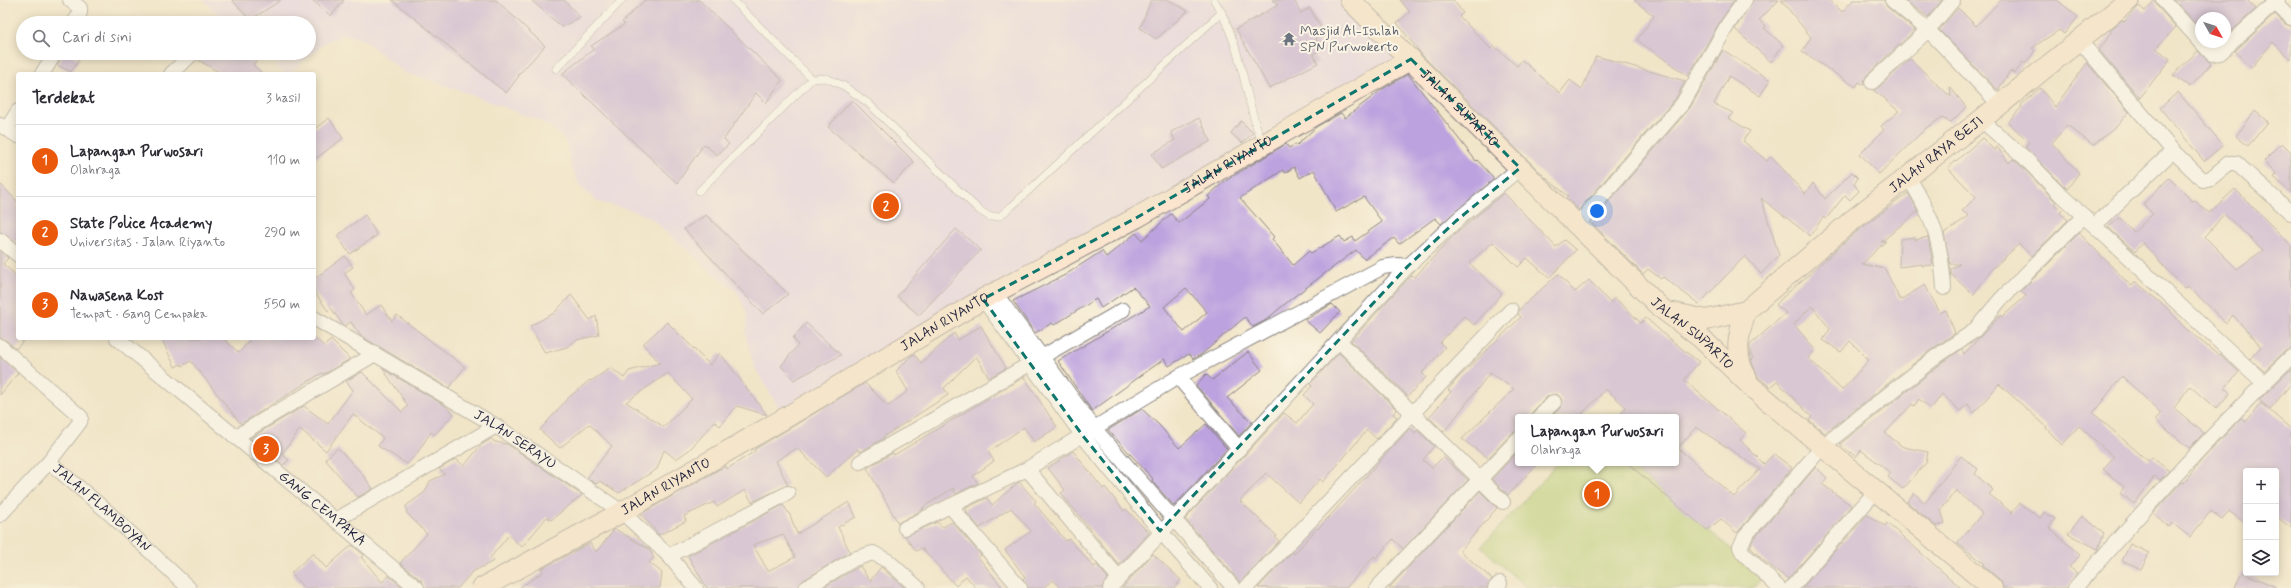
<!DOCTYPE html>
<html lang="id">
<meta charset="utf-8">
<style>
body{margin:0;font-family:Mynerve,sans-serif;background:#f2f2f3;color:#2b2b33}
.controls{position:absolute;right:12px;bottom:12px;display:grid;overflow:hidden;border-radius:4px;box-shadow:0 2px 10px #0003}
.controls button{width:36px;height:36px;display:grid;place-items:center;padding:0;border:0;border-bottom:1px solid #e1e1e2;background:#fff;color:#2b2b33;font:20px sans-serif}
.compass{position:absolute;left:2195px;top:12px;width:36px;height:36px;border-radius:50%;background:#fff;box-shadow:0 2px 10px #0003;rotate:129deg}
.you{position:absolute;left:1597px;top:211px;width:14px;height:14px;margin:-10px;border:3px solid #fff;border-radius:50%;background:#1a73e8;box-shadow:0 0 0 6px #1a73e833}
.badge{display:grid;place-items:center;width:26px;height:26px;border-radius:50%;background:#ea580c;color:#fff;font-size:13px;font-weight:700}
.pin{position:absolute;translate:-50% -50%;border:2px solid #fff;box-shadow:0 1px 4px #0006}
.popup{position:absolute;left:1515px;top:414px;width:164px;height:52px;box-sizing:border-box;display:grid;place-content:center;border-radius:4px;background:#fff;filter:drop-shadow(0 1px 3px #0005);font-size:13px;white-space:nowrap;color:#7c7c81}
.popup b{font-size:15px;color:#2b2b33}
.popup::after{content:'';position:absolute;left:50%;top:100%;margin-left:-8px;border:8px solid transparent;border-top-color:#fff}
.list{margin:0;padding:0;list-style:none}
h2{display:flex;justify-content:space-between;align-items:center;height:52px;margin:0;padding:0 16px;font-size:17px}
h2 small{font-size:13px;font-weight:400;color:#7c7c81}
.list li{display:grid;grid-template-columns:26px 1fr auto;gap:12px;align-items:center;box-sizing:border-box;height:72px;padding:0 16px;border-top:1px solid #e1e1e2}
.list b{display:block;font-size:15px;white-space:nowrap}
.list p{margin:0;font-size:13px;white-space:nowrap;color:#7c7c81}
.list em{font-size:13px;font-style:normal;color:#7c7c81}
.icon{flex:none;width:22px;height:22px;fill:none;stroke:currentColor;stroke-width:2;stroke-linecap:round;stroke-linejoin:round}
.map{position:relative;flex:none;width:2291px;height:588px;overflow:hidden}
.search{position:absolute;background:#fff;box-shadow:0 2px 10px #0003;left:16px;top:16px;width:300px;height:44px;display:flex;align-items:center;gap:10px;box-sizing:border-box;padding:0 14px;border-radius:22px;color:#7c7c81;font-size:15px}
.panel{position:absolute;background:#fff;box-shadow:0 2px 10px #0003;left:16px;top:72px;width:300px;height:268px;border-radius:4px}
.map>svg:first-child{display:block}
.built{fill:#e4d3f2}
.green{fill:#b2cd72;stroke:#6a7856}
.building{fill:#bca2df;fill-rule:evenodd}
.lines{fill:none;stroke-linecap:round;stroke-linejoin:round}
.lane-casing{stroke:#8a8482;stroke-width:8}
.street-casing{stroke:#8a8482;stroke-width:16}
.secondary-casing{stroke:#8a8482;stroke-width:22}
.lane{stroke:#fff;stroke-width:7}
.street{stroke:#fff;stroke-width:14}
.secondary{stroke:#fbe5cf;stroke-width:20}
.marked{fill:none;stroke:#0f766e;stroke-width:3;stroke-dasharray:8 5;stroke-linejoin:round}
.labels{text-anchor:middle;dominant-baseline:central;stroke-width:4;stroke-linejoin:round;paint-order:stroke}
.worship-label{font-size:14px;fill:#5b616d;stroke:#fcf5e5;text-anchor:start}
.street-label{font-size:14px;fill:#22223b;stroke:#fcf5e5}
</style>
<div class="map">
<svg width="2291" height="588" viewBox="0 0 2291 588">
<rect width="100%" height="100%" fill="#fcf5e5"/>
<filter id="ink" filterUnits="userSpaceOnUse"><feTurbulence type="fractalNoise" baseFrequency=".025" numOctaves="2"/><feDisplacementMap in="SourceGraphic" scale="8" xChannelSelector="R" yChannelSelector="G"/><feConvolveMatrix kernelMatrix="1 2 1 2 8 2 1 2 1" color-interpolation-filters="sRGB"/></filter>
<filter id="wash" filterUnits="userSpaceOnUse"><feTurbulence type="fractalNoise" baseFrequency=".012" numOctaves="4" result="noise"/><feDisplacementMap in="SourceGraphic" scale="16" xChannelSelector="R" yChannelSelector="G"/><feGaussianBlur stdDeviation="0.9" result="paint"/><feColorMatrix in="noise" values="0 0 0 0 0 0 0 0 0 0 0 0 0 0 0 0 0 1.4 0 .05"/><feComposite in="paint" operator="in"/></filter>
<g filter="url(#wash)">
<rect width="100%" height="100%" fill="#f1e5c8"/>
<path class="built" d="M204 0H1350L1411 59 785 418 755 368 746 337 747 313 737 292 706 267 651 218 632 210 598 202 580 186 571 166 566 142 555 130 538 120 437 82 405 73 365 41 345 34 326 42 292 71 285 73 279 70 276 65 274 53H309V23H226Z"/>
<path class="green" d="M1558 463H1627L1764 576 1753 588H1527L1481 547Z"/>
<g id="blocks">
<path class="building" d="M232 0H281L250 20Z
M312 0H344L331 16Z
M392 0H496L545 46 518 75 519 76 506 93Z
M531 0H564L580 17 562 27Z
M645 0H699L782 80 766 103 756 93 724 139 729 144 717 155 704 144 677 183 562 74 594 49 591 46 625 24 622 22Z
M1151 0H1169L1188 11 1156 39 1140 28Z
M1272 0H1294L1301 13 1310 8 1321 28 1312 32 1322 49 1313 54 1318 63 1269 88 1236 29 1278 5Z
M1400 0H1453L1463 13 1459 16 1491 49 1494 46 1517 66 1522 60 1560 93 1570 80 1582 89 1596 56 1685 81 1676 98 1579 210 1566 198 1568 196 1546 178 1422 55 1397 23 1410 12Z
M1634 0H1735L1721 20 1688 76 1637 40 1654 16Z
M1753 0H1779L1759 20 1766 26 1764 28 1783 45 1771 62 1735 29Z
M1781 0H1830L1842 12 1853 0H1884L1887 7 1915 30 1866 76 1864 85 1859 82 1856 87 1802 52 1811 37Z
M1905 0H1942L1928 17Z
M2001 0H2057L2078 17 2064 34 2059 30 2032 48 2035 51 2025 64 2023 62 2015 73 2010 71 1998 90 1939 30 1958 8 1976 26Z
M2155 0 2157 6 2176 27 2156 48 2170 59 2140 98 2099 50 2112 32 2110 30 2122 20 2124 22 2139 6 2145 11Z
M2174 0H2247L2256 9 2225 37V18H2201L2196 23Z
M2275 14 2285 24 2291 26V60L2273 42 2251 68 2235 51Z
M1723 50 1770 80 1760 96 1729 76 1714 104 1733 113 1728 118 1750 131 1743 141 1767 161 1771 156 1805 194 1813 183 1825 199 1852 172 1858 178 1854 184 1859 191 1850 200 1845 195 1826 219 1823 217 1810 236 1761 198 1779 255 1761 274 1745 256 1699 304 1663 277 1661 279 1648 269 1643 274 1591 222 1690 108Z
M2198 51 2211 64 2190 87 2173 75Z
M63 53H69L79 60 71 72 57 65Z
M201 53H225L234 60 240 53H263L253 65 263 74H222L198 60Z
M1910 59 1951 97 1950 87 1966 107 1951 122 1941 118 1926 128 1879 174 1860 154 1884 130 1881 126 1899 111 1886 101 1887 100 1873 90 1878 88Z
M2087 63 2129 112 2116 127 2093 145 2067 125 2052 143 2079 173 2067 189 2025 147 2029 142 2008 122 2022 107 2021 105 2040 88 2055 107Z
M1408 74 1476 161 1477 160 1493 177V180L1441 224 1435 218 1399 244 1394 238 1364 259 1356 250 1291 299 1266 320 1253 327 1245 317 1202 354 1193 359 1189 354 1169 366 1164 359 1092 411 1058 361 1150 306 1133 287 1101 308 1096 299 1054 325 1052 323 1035 333 1013 301 1065 275 1102 251 1106 257 1136 233 1142 240 1171 214 1179 223 1210 199 1208 196 1225 181 1286 144 1289 148 1296 144 1297 145 1316 127 1341 113 1345 118 1381 90ZM1294 167 1300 178 1314 170 1336 212 1364 197 1382 222 1355 241 1353 237 1344 242 1340 236 1311 253 1309 251 1293 265 1272 239 1274 237 1240 198 1283 170 1285 173ZM1186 288 1207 312 1184 332 1164 307Z
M2178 92 2223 145 2204 161 2160 108Z
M852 100 914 162 894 183 828 127Z
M2255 111 2268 122 2248 146 2236 136Z
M329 118 343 138 314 160V129Z
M1199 118 1211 141 1161 169 1152 154 1175 140 1171 132Z
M1241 121 1253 133 1242 143 1231 133Z
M1982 138 1995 151 1997 147 2009 163 2013 159 2019 164 2056 202 2054 204 2062 211 2060 213 2068 220 2032 256 2019 244 1991 270 1973 295 1951 274V269L1960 264H1950L1944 233 1969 216 1962 211 1976 197 1948 168Z
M2282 143 2291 152V193L2274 177 2277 174 2264 161Z
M2169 178 2192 201 2194 200 2209 213 2235 189 2291 245V349L2285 351 2264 371 2250 359 2261 347 2233 315 2226 323 2188 286 2185 289 2143 243 2135 252 2108 227 2120 218 2134 232 2153 214 2143 204ZM2224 214 2263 250 2237 269 2205 237Z
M0 184 18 202V244L0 232Z
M1504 193 1556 247 1564 240 1576 250 1549 278 1527 258 1518 267 1493 242 1469 263 1502 294 1474 325 1464 316 1440 343 1445 347 1422 373 1426 377 1408 396 1351 341 1390 298 1412 275 1415 277 1453 236Z
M1908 193 1918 211 1881 242 1886 241 1862 264 1885 269 1900 300 1925 285 1940 313 1946 310 1955 333 1932 349 1825 433 1809 420 1812 417 1777 381 1770 387 1758 377 1751 360 1753 358 1750 353V345L1786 313 1776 305 1781 299 1854 234ZM1812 306 1830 329 1823 340 1841 352 1850 341 1869 360 1842 390 1808 358 1815 350 1794 324Z
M365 215 377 235 350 254 337 236Z
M706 215 788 294 763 314 684 229Z
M956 229 981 250 919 315 897 296Z
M2079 233 2131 286 2136 282 2168 309 2184 327 2218 355 2220 354 2239 372 2225 388 2230 393 2216 409 2190 386 2174 408 2204 433 2189 448 2155 420 2161 413 2122 376 2093 413 2148 461 2152 457 2169 471 2160 480 2155 476 2134 504 2120 493 2124 487 2103 469 2114 457 2079 426 2062 445 2046 428 2047 427 1999 384 1974 413 1968 404 1960 411 1942 394 1931 409 1919 399 1914 406 1912 404 1885 433 1903 447 1928 452 1926 463 1903 489 1888 477 1891 473 1861 450 1856 457 1840 444 1942 363 1962 349 1964 354 2001 315 2002 317 2026 296 2021 291Z
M1915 237V240L1928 237 1933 265 1922 266V264L1899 267 1900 239Z
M0 251 8 258 3 264 18 277V338H26L16 349 6 340 0 338Z
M345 256 353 267 344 273 355 290 351 293 366 315 381 305 392 321 397 315 465 367 449 388 361 336 351 322 345 326 343 325 331 308 328 311 314 291V279Z
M1558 274 1575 292 1589 280 1610 303 1615 298 1641 323 1646 318 1667 337 1699 362 1684 380 1746 433 1740 440 1764 464 1774 454 1792 468 1737 533 1721 519 1707 530 1627 463H1676V417H1618L1626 407 1606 389 1579 417H1551L1560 408 1562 400 1557 394 1548 396 1533 411 1531 417H1518V431L1512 433 1488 458 1462 439 1514 389 1490 373 1444 432 1429 417 1451 392 1448 390 1457 379 1521 317 1518 314 1519 310ZM1696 427 1760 469 1734 497 1678 448Z
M571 295 590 320 596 316 599 335 576 340 567 347 545 353 530 326 554 313Z
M1332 304 1340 312 1320 333 1305 320Z
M667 322 710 365 720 353 767 415 737 406 720 426 715 422 689 450 676 459 664 450 657 469 619 493 600 481 596 484 587 478 612 446 589 424 560 448 540 430 568 398 590 380 591 381 611 368 624 378 629 371 660 363 643 344ZM668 373 692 399 664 427 626 402Z
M806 323 841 355 794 380 781 366 798 345 793 338Z
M981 326 1006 368 989 378 976 356 944 388 948 395 883 437 884 438 860 452 858 449 826 477 797 448 776 461 788 485 752 502 745 490 717 507 714 502 684 516 686 521 659 535 641 514 718 470 726 466 727 469 755 451V449L865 383 888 406 908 391 896 371 911 356 914 354 921 363 954 333 958 340Z
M161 338H223L239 353 251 338H315L324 346 331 340 350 359 324 374 322 373 241 424 191 361 182 366 181 364 175 367Z
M1248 352 1262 370 1227 398 1252 422 1239 436 1196 385 1206 374 1212 380Z
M1339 353 1397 410 1393 414 1397 417 1377 439 1367 430 1323 482 1320 479 1299 503 1266 473 1240 501 1277 536 1275 537 1279 541 1240 582 1185 519 1284 413 1297 423 1313 404 1304 395 1312 386 1310 384Z
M0 357 18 373 0 395Z
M383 369 444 405 454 414 434 435 431 432 417 453 407 464 378 446 383 438 353 414 326 451 300 429 282 454 289 460 283 465 250 438 304 406 328 424 353 390 346 381 362 372 402 412 408 406Z
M2291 369V384L2270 409 2259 400Z
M1024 377 1057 427 1034 442 1024 427 988 452 994 461 973 476 978 483 956 494 953 488 922 508 924 509 898 523 867 468 893 453 894 455Z
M2261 403 2291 429V528L2276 516V471H2246V524L2229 511 2222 519 2211 511 2190 537 2172 523 2169 527 2153 513 2182 482 2184 483 2200 462 2241 418 2246 422Z
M1142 409 1159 425 1179 448 1206 424 1227 449 1174 506 1152 481 1153 479 1108 430Z
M1410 428 1415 433 1417 430 1434 446 1423 460 1432 468 1443 457 1468 480 1403 549 1393 539 1376 558 1374 556 1346 588H1258L1292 552 1294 554 1317 528 1318 529Z
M491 439 495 442 507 444 582 495 551 520 547 517 522 547 509 535 490 558 494 561 472 572 458 588H425L422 581 400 563 427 534 407 513 406 506 425 492 430 481 445 474 439 469 456 459 464 466 481 445Z
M338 448 362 474 373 489 358 497 348 486 325 459Z
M1073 451 1103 489 1105 487 1124 511 1126 509 1149 533 1119 565 1061 493 1065 490 1048 468Z
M1518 451V463H1538L1508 495 1492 479Z
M1961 456 1978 469 1975 474 1993 490 1989 494 2012 513 2020 503 2040 518 2044 512 2055 519 2049 528 2080 555 2069 567 2077 573 2067 588H2003L1999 579 1983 565 1984 563 1957 543 1982 514 1956 490 1941 510 1945 523 1936 526 1907 502 1914 493 1925 503Z
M1816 467 1827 478 1822 484 1852 506 1788 579 1764 561 1750 547 1753 540Z
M1019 482 1036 501 1034 503 1066 541 1069 539 1094 567 1097 565 1108 578 1102 588H1060L1053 580 1043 588H1028L1023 579 1025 577 1005 550 1031 531 1011 508 980 528 967 513 966 508 987 498 992 505Z
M1480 491 1497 508 1460 551 1492 579 1487 588H1389Z
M849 502 856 517 838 527 850 552 802 581 798 588H707L688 556 783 505 790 515 797 534ZM783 534 795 557 768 571 753 545Z
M1867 515 1885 526 1887 523 1961 588H1802Z
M2082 516 2104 533 2098 549 2068 534Z
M937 522 943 527 952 522 981 555 978 557 1003 588H976L966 576 956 586 922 548 916 551 905 536Z
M615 529 649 549 654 558 649 562 662 573 660 588H519L543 572 541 569 590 543 596 552Z
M2130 544 2149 553 2141 570 2122 561Z
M352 545 364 555 361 557 382 582 389 576 404 588H304L291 573 313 553 326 568Z
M1153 554 1181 580 1174 588H1122Z
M860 566 870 581 881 567 905 588H822Z
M2242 572 2278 588H2235Z"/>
</g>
</g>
<g filter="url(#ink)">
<use href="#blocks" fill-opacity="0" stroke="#8a8482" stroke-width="1"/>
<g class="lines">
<g class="lane-casing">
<path id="lane" d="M733 0 812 79 826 78 844 86 868 103 979 210 990 217 1000 216 1012 206 1222 12
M1214 0C1242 43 1244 96 1262 143
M556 69 622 0
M699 191 812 79"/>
</g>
<g class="street-casing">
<g id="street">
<path d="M70 0 80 8V13L74 23"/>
<path d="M1953 0 1928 30 2000 105"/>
<path d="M2163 0 2212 54 2220 53 2278 0"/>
<path d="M2272 0 2291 18"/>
<path d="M2080 41 2173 151 2203 180 2211 178 2229 163H2236L2291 213"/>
<path d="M42 74 55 53"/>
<path d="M171 74 193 53"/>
<path d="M1872 82 1928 30 1892 0"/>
<path d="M1981 120 2025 158 2061 195 2264 383"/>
<path d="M0 125 18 136"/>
<path d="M7 129 18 111"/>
<path d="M1908 177C1933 216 1941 241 1944 288"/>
<path d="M1577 225 1683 103 1728 24 1745 0"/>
<path d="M2095 225 2173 151"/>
<path d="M0 240 18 255"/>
<path d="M995 293 1094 428 1234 588"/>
<path d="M983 299 1083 436 1160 531 1210 588"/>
<path id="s1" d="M314 318 496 426 622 512 669 556 696 588"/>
<path id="s2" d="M117 338 417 588"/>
<path d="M1339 341 1503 502"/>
<path d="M0 346 81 417 80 422 49 462"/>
<path d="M1178 377 1239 449"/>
<path d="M1539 417 1554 402"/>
<path d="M235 437 375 354"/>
<path d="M860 462 1123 310"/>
<path d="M1027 469 1119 578"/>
<path id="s3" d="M0 515 49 462 109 513 189 588"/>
<path d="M336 520 496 426"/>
<path d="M905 528 950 506"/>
<path d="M669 556 788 493"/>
<path d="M806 588 854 559 873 553 888 561 918 588"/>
<path d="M1020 588 950 506 1027 469 1178 377 1383 267 1397 265 1408 266"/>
<path d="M1110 588 1408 266 1456 221 1520 168"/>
<path d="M1246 588 1511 310"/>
<path d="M1377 588 1518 439"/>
<path d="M1495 588 1500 583"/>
<path d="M1779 588 1743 553 1740 547 1746 535 1823 446 1937 356 1974 331 2001 299 2084 216"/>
<path d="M1791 588 1876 491"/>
<path d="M2075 588C2145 509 2215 429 2291 357"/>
</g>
</g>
<g class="secondary-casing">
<g id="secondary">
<path id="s4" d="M1350 0 1661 308 1701 338 1754 389 1992 588"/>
<path d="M1746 311C1738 335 1733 356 1747 378"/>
<path id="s5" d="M1674 313 1706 320 1746 311 1850 222 1981 120 2129 0"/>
<path id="s6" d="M482 588 622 512 785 418 983 299 1136 218 1411 59"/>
</g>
</g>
<use href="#lane" class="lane"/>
<use href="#street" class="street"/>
<use href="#secondary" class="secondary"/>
</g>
</g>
<path d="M0 0H2291V588H0ZM1411 59 1520 168 1456 221 1408 266 1160 531 1083 436 983 299 1136 218Z" fill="#f1e5c8" fill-opacity=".55" fill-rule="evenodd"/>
<path class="marked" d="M1411 59 1520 168 1456 221 1408 266 1160 531 1083 436 983 299 1136 218Z"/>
<defs>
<g id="temple-bare" transform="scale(1.08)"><path d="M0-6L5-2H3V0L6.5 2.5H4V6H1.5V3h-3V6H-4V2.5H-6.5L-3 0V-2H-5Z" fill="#6b7280" stroke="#fcf5e5" stroke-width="2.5" paint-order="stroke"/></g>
</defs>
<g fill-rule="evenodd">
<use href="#temple-bare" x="1289" y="39"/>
</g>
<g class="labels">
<g class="worship-label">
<text x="1300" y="31">Masjid Al-Ishlah<tspan x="1300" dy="16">SPN Purwokerto</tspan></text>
</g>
<g class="street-label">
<text stroke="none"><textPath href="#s4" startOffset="154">JALAN SUPARTO</textPath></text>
<text stroke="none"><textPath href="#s5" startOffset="320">JALAN RAYA BEJI</textPath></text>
<text stroke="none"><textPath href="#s6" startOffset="858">JALAN RIYANTO</textPath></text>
<text stroke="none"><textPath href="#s6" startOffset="534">JALAN RIYANTO</textPath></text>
<text stroke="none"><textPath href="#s4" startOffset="478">JALAN SUPARTO</textPath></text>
<text stroke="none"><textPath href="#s1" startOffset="235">JALAN SERAYU</textPath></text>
<text stroke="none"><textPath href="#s6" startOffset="210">JALAN RIYANTO</textPath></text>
<text stroke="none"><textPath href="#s3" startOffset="142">JALAN FLAMBOYAN</textPath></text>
<text stroke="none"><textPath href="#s2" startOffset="267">GANG CEMPAKA</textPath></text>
</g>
</g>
</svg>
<div class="controls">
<button>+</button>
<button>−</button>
<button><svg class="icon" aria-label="layers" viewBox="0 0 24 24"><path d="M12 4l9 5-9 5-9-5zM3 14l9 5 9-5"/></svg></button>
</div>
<svg class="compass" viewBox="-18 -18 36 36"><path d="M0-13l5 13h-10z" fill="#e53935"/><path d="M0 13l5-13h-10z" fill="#7c7c81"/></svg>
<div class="you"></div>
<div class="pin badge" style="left:1597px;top:494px">1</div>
<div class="popup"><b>Lapangan Purwosari</b>Olahraga</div>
<div class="pin badge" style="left:886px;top:206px">2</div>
<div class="pin badge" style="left:266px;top:449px">3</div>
<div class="search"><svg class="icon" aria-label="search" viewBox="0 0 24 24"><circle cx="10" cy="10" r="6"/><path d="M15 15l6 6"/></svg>Cari di sini</div>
<section class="panel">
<h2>Terdekat<small>3 hasil</small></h2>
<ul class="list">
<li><span class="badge">1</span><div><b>Lapangan Purwosari</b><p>Olahraga</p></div><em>110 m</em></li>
<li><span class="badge">2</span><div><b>State Police Academy</b><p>Universitas · Jalan Riyanto</p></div><em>290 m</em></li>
<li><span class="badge">3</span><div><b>Nawasena Kost</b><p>Tempat · Gang Cempaka</p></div><em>550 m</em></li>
</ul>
</section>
</div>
